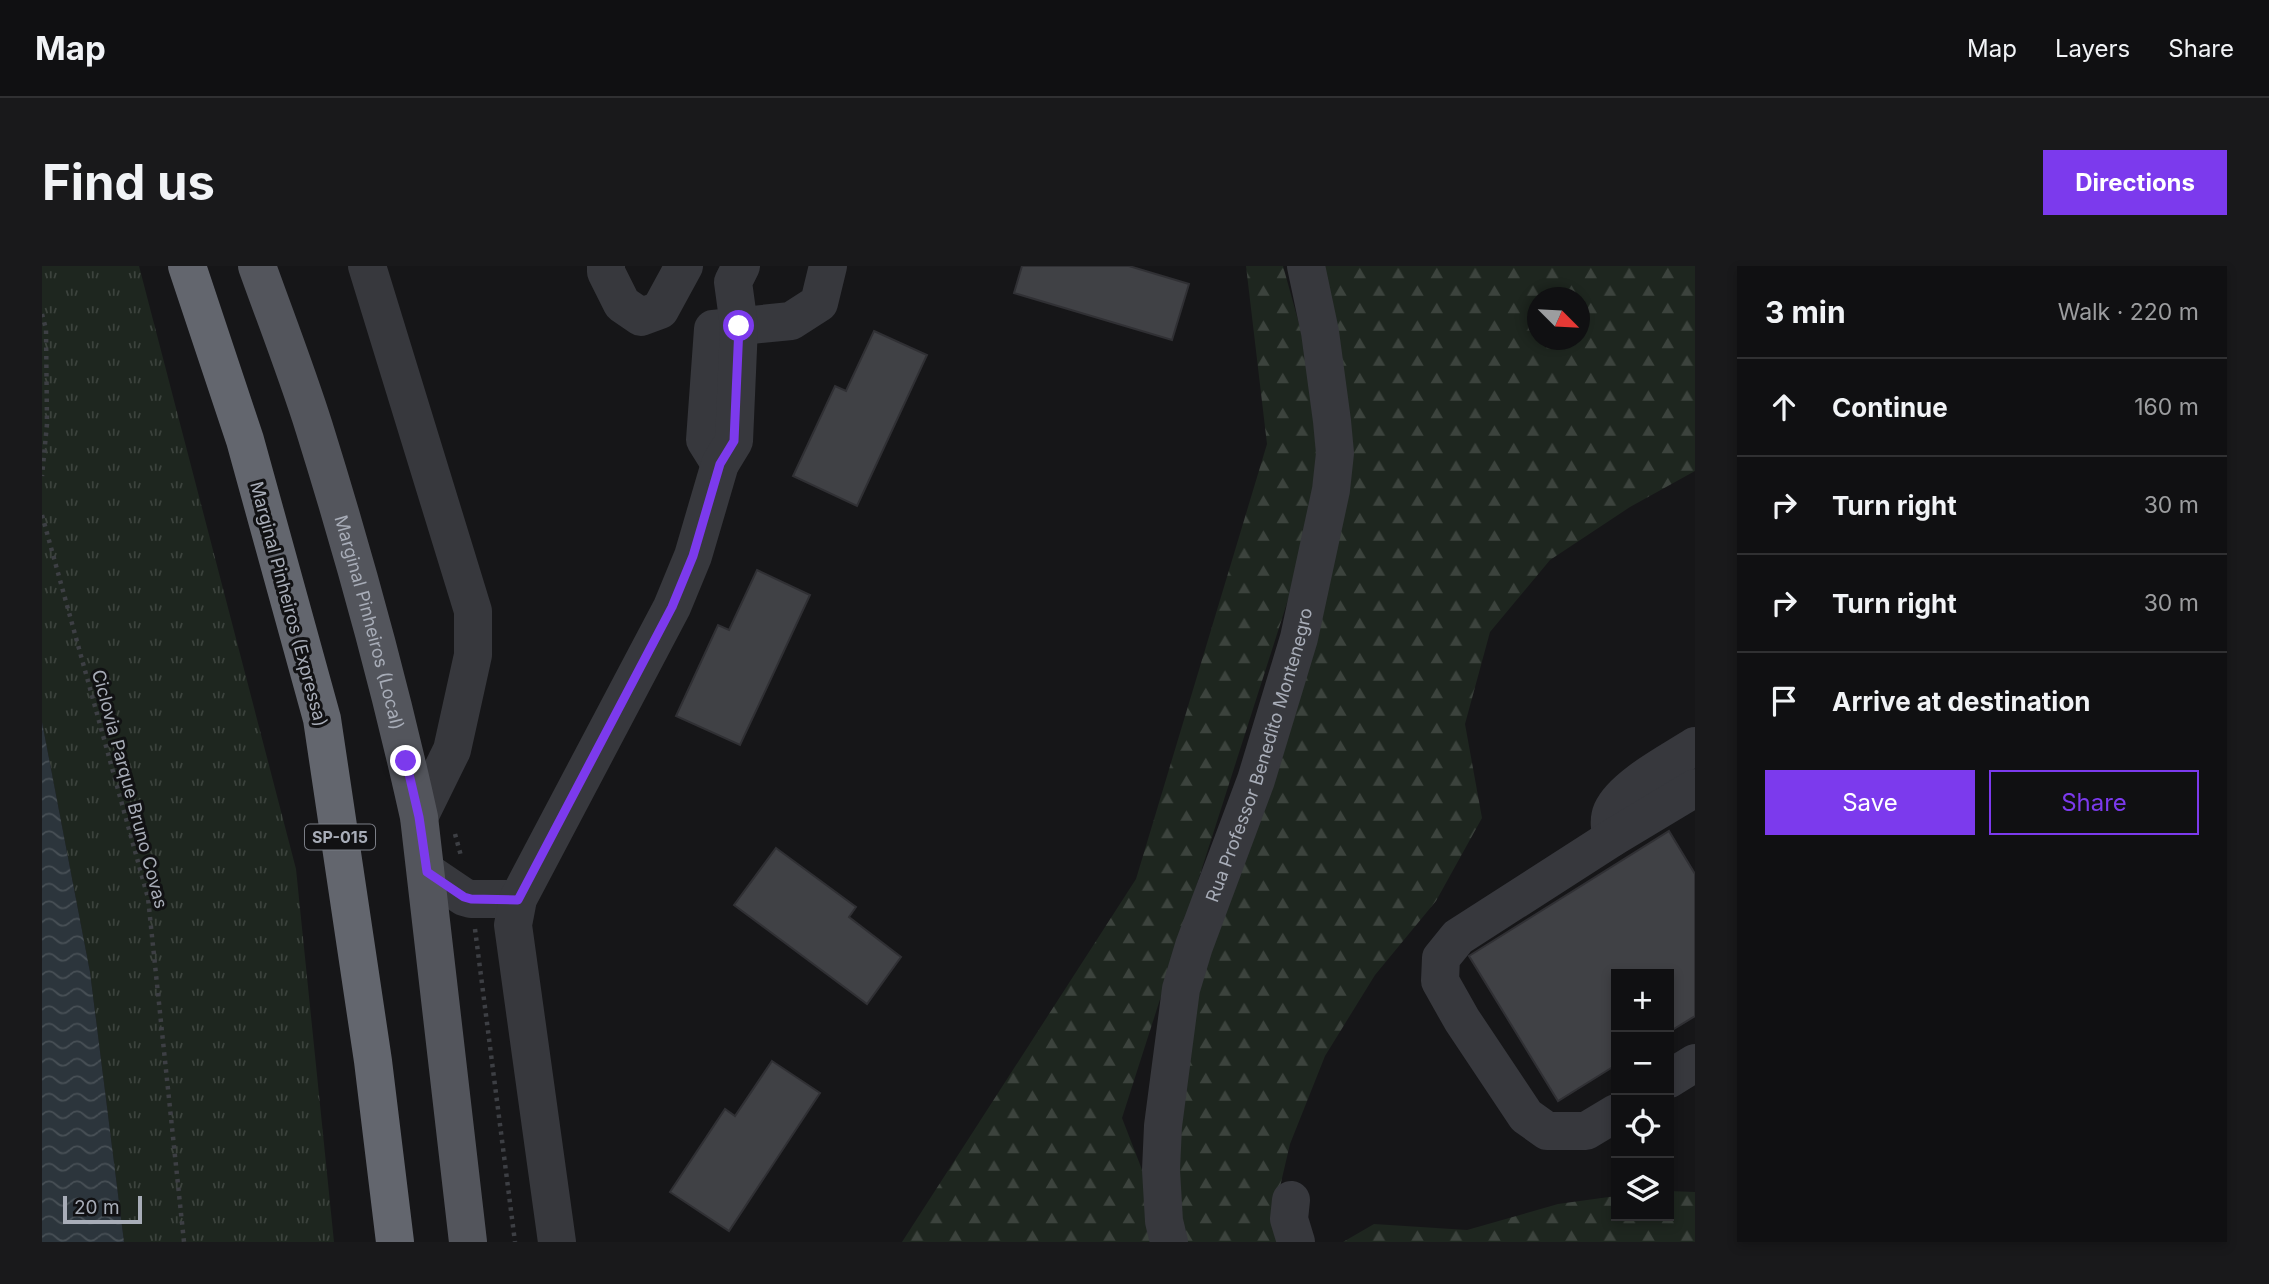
<!DOCTYPE html>
<meta charset="utf-8">
<style>
body{margin:0;font-family:Inter,sans-serif;background:#19191b;color:#f1f3f6}
.controls{position:absolute;right:21px;bottom:21px;display:grid;overflow:hidden;border-radius:0px;box-shadow:0 4px 10px #0003}
.controls button{width:63px;height:63px;display:grid;place-items:center;padding:0;border:0;border-bottom:2px solid #303032;background:#101012;color:#f1f3f6;font:35px sans-serif}
.compass{position:absolute;left:1485px;top:21px;width:63px;height:63px;border-radius:50%;background:#101012;box-shadow:0 4px 10px #0003;rotate:114deg}
.scale{position:absolute;left:21px;bottom:18px;width:79px;box-sizing:border-box;padding-left:7px;border:4px solid #a8adb8;border-top:0;font-size:19px;line-height:24px;white-space:nowrap;color:#a8adb8;-webkit-text-stroke:5px #111113;paint-order:stroke}
.stop{position:absolute;width:21px;height:21px;margin:-16px;border:5px solid #7c3aed;border-radius:50%;background:#fff}
.stop.end{background:#7c3aed;border-color:#fff;box-shadow:0 2px 7px #0008}
.list{margin:0;padding:0;list-style:none}
h2{display:flex;justify-content:space-between;align-items:center;height:91px;margin:0;padding:0 28px;font-size:30px}
h2 small{font-size:23px;font-weight:400;color:#9c9d9f}
.list li{display:grid;grid-template-columns:46px 1fr auto;gap:21px;align-items:center;box-sizing:border-box;height:98px;padding:0 28px;border-top:2px solid #303032}
.list b{display:block;font-size:26px;white-space:nowrap}
.list em{font-size:23px;font-style:normal;color:#9c9d9f}
.actions{display:flex;gap:14px;padding:21px 28px}
.actions a{flex:1;padding:16px 0;border:2px solid #7c3aed;border-radius:0px;text-align:center;font-size:24px;color:#7c3aed}
.actions .main{background:#7c3aed;color:#fff}
.icon{flex:none;width:38px;height:38px;fill:none;stroke:currentColor;stroke-width:2;stroke-linecap:round;stroke-linejoin:round}
.map{position:relative;flex:none;width:1653px;height:976px;overflow:hidden;border-radius:0px}
header{display:flex;align-items:center;gap:42px;box-sizing:border-box;height:98px;padding:0 35px;background:#101012;border-bottom:2px solid #303032}
header strong{font-size:33px}
nav{display:flex;gap:38px;margin-inline-start:auto;font-size:24px}
.intro{display:flex;align-items:center;justify-content:space-between;box-sizing:border-box;height:168px;padding:0 42px}
h1{margin:0;font-size:49px}
.button{padding:18px 32px;border-radius:0px;background:#7c3aed;color:#fff;font-size:24px;font-weight:700}
main{display:flex;gap:42px;padding:0 42px}
aside{flex:1;background:#101012;border-radius:0px;box-shadow:0 4px 10px #0003}
.map>svg:first-child{display:block}
.forest{fill:url(#forest-firs);fill-rule:evenodd}
.park{fill:url(#park-tufts)}
.water{fill:url(#water-waves)}
.building{fill:#404145;stroke:#303034;stroke-width:2}
.lines{fill:none;stroke-linecap:round;stroke-linejoin:round}
.path{stroke:#3d3f44;stroke-width:4.5;stroke-dasharray:3.5 5;stroke-linecap:butt}
.minor{stroke:#37383d;stroke-width:38}
.major{stroke:#53555c;stroke-width:38}
.highway{stroke:#63666e;stroke-width:38}
.route{stroke:#7c3aed;stroke-width:9}
.labels{text-anchor:middle;dominant-baseline:central;stroke-width:6;stroke-linejoin:round;paint-order:stroke}
.shield{fill:#111113;stroke:#7b7e86;stroke-width:2}
.shield-label{font-size:16px;font-weight:bold;fill:#a8adb8}
.street-label{font-size:18px;fill:#a8adb8;stroke:#111113}
</style>
<header>
<strong>Map</strong>
<nav><a>Map</a><a>Layers</a><a>Share</a></nav>
</header>
<div class="intro"><h1>Find us</h1><a class="button">Directions</a></div>
<main>
<div class="map">
<svg width="1653" height="976" viewBox="0 0 1653 976">
<defs>
<pattern id="forest-firs" width="22" height="20" patternUnits="userSpaceOnUse" patternTransform="scale(1.75)"><rect width="22" height="20" fill="#1e261f"/><path d="M5 1l3.5 6h-7zM16 11l3.5 6h-7z" fill="#3c433d"/></pattern>
<pattern id="park-tufts" width="24" height="20" patternUnits="userSpaceOnUse" patternTransform="scale(1.75)"><rect width="24" height="20" fill="#1e261f"/><path d="M3 7l-1-3M5 7V3M7 7l1-3M15 17l-1-3M17 17v-4M19 17l1-3" fill="none" stroke="#3c433d"/></pattern>
<pattern id="water-waves" width="16" height="10" patternUnits="userSpaceOnUse" patternTransform="scale(1.75)"><rect width="16" height="10" fill="#2c353c"/><path d="M0 5q4-4 8 0t8 0" fill="none" stroke="#485056"/></pattern>
</defs>
<rect width="100%" height="100%" fill="#161618"/>
<path class="forest" d="M1204 0H1241L1293 187 1080 852 1128 976H860L1094 613 1225 178Z
M1278 0H1653V205L1588 241 1508 294 1448 366 1423 458 1440 552 1394 635 1333 709 1283 790 1248 878 1233 942 1239 976H1141L1133 904 1152 726 1270 375ZM1496 32H1538V74H1496Z
M1627 925 1653 926V976H1301L1332 958 1425 964 1516 938 1574 930V950H1627Z"/>
<path class="park" d="M0 0H97L254 603 292 976H82L48 706 0 456Z"/>
<path class="water" d="M0 456 48 706 82 976H0Z"/>
<path class="building" d="M980 0H1087L1147 18 1130 74 972 27Z
M832 65 885 89 815 240 751 210 793 120 804 125Z
M715 304 768 329 698 479 634 450 676 359 687 364Z
M1627 565 1653 608V750L1627 766V708H1574V799L1516 835 1427 690Z
M734 582 814 641 807 651 859 691 825 738 692 639Z
M730 795 778 827 687 965 628 926 683 843 693 850Z"/>
<g class="lines">
<path class="path" d="M0 48 4 63 5 158 0 210
M0 249 106 632 142 976
M413 568 419 590
M433 663 473 976"/>
<g class="minor">
<path d="M325 0 431 345V389L410 484 377 551"/>
<path d="M564 0V6L580 38 599 51 618 44 642 0"/>
<path d="M678 198 663 174 671 63 749 55 777 37 786 0"/>
<path d="M1570 572C1568 563 1566 554 1570 545 1581 520 1630 495 1653 480"/>
<path d="M385 606 422 631 429 633H476"/>
<path d="M1627 813 1653 797"/>
<path d="M1574 847 1544 865H1505L1484 850 1420 754 1398 715 1399 692 1416 671 1570 572 1653 522"/>
<path d="M1249 934 1247 953 1254 976"/>
<path d="M515 976 471 659 476 633 630 341 651 290 678 198 692 175 697 60 691 16 699 0"/>
<path id="s1" d="M1127 976 1122 955 1119 904 1121 860 1139 723 1152 680 1214 514 1257 372 1289 224 1293 187 1290 155 1278 66 1264 0"/>
</g>
<path class="major" id="s2" d="M215 0C234 53 255 107 272 161 312 289 348 420 377 551L426 976"/>
<path class="highway" d="M145 0 203 174 280 453 331 795 353 976"/>
</g>
<g class="lines">
<path class="route" d="M364 495 377 551 385 606 422 631 429 633 476 634 630 341 651 290 678 198 692 175 697 60"/>
</g>
<g class="labels">
<rect class="shield" x="263" y="558.5" width="70" height="25" rx="5"/>
<g class="shield-label">
<text x="298" y="571">SP-015</text>
</g>
<g class="street-label">
<text transform="translate(247 338) rotate(75)">Marginal Pinheiros (Expressa)</text>
<text stroke="none"><textPath href="#s2" startOffset="374">Marginal Pinheiros (Local)</textPath></text>
<text stroke="none"><textPath href="#s1" startOffset="502">Rua Professor Benedito Montenegro</textPath></text>
<text transform="translate(88 523) rotate(75)">Ciclovia Parque Bruno Covas</text>
</g>
</g>
</svg>
<div class="controls">
<button>+</button>
<button>−</button>
<button><svg class="icon" aria-label="locate" viewBox="0 0 24 24"><circle cx="12" cy="12" r="6"/><path d="M12 2v4M12 18v4M2 12h4M18 12h4"/></svg></button>
<button><svg class="icon" aria-label="layers" viewBox="0 0 24 24"><path d="M12 4l9 5-9 5-9-5zM3 14l9 5 9-5"/></svg></button>
</div>
<svg class="compass" viewBox="-18 -18 36 36"><path d="M0-13l5 13h-10z" fill="#e53935"/><path d="M0 13l5-13h-10z" fill="#9c9d9f"/></svg>
<div class="scale">20 m</div>
<div class="stop" style="left:697px;top:60px"></div>
<div class="stop end" style="left:364px;top:495px"></div>
</div>
<aside>
<h2>3 min<small>Walk · 220 m</small></h2>
<ul class="list">
<li><svg class="icon" aria-label="ahead" viewBox="0 0 24 24"><path d="M12 20V5M6 11l6-6 6 6"/></svg><div><b>Continue</b></div><em>160 m</em></li>
<li><svg class="icon" aria-label="right" viewBox="0 0 24 24"><path d="M7 20v-9h11M14 6l5 5-5 5"/></svg><div><b>Turn right</b></div><em>30 m</em></li>
<li><svg class="icon" aria-label="right" viewBox="0 0 24 24"><path d="M7 20v-9h11M14 6l5 5-5 5"/></svg><div><b>Turn right</b></div><em>30 m</em></li>
<li><svg class="icon" aria-label="arrive" viewBox="0 0 24 24"><path d="M6 21V4h12l-3 4 3 4H6"/></svg><div><b>Arrive at destination</b></div></li>
</ul>
<div class="actions"><a class="main">Save</a><a>Share</a></div>
</aside>
</main>
